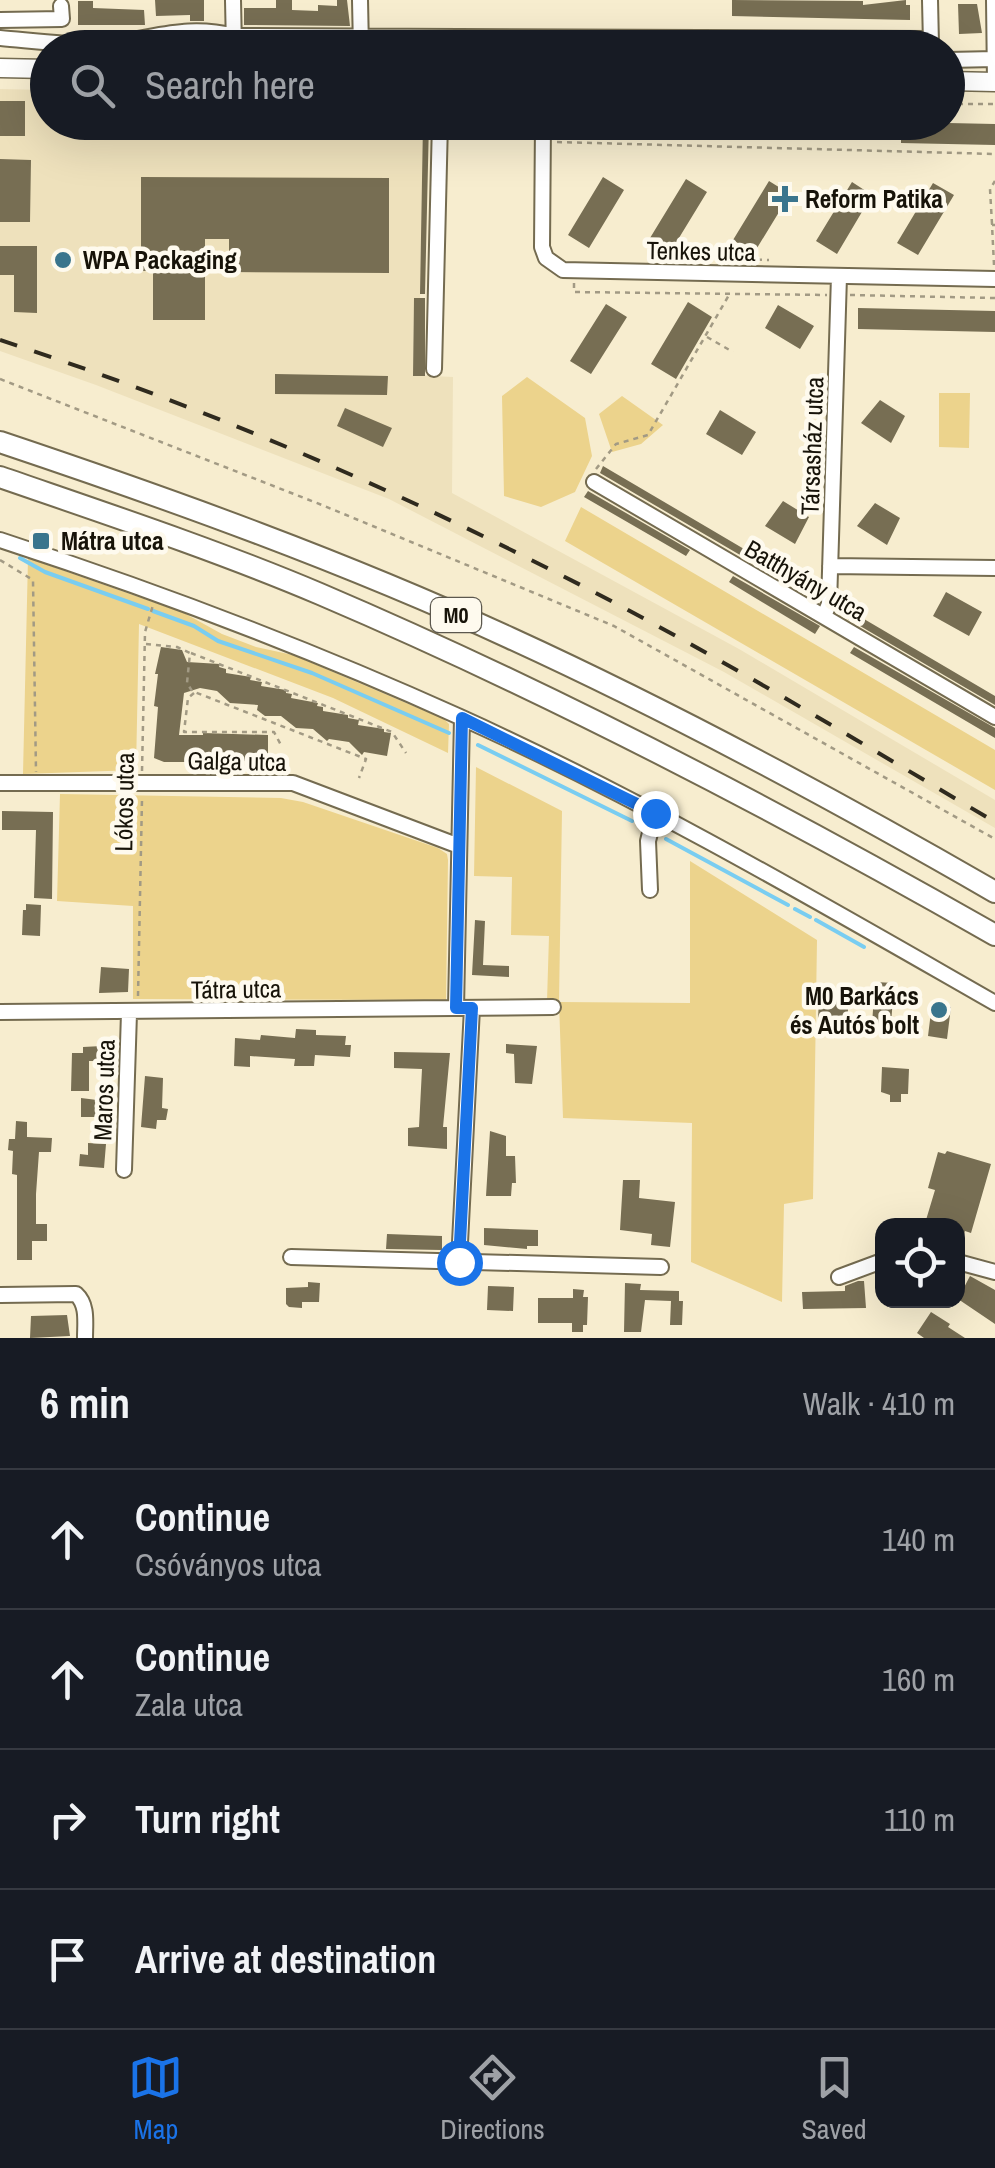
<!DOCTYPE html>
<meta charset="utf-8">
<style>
body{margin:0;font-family:"Archivo Narrow",sans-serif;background:#242831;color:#f1f3f6}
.controls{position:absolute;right:30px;bottom:30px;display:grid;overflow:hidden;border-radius:20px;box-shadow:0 10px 40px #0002}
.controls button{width:90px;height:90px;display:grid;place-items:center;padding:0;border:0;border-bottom:2px solid #363941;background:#171b24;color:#f1f3f6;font:50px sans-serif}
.stop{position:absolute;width:30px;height:30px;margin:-22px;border:8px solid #1a73e8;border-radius:50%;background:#fff}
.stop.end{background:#1a73e8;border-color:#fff;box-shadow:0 2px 10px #0008}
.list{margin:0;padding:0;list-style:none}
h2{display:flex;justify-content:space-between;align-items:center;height:130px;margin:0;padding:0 40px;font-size:42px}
h2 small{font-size:32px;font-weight:400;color:#9ea1a6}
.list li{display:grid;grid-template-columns:65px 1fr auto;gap:30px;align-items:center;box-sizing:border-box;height:140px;padding:0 40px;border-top:2px solid #363941}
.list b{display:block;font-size:38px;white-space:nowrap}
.list p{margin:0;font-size:32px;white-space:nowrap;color:#9ea1a6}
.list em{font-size:32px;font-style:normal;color:#9ea1a6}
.icon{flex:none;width:55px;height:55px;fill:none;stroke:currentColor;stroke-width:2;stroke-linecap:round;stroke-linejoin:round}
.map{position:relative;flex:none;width:995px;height:1338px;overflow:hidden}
.search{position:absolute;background:#171b24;box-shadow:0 10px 40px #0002;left:30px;right:30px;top:30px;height:110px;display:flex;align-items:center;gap:25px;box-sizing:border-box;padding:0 35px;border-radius:55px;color:#9ea1a6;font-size:38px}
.sheet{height:690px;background:#171b24}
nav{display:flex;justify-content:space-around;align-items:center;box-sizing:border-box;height:140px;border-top:2px solid #363941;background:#171b24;font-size:28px;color:#9ea1a6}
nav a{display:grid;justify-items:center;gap:5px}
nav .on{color:#1a73e8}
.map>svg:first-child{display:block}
.built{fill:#eee1bc}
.green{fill:#ecd38c}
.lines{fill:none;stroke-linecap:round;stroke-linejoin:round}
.stream{stroke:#79cdf1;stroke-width:4}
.building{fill:#776e53}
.minor-casing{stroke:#746b50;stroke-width:18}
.major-casing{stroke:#746b50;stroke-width:21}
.highway-casing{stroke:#746b50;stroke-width:24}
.path{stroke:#a29a84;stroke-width:2.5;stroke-dasharray:5 5;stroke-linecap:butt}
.minor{stroke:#fff;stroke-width:14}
.major{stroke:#fff;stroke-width:18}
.highway{stroke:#fff;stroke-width:20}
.rail{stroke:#2f2a1e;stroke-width:4;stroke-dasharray:18 18;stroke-linecap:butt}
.route{stroke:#1a73e8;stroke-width:12}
.poi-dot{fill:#3a758d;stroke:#fefaee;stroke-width:4}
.labels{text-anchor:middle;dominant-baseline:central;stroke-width:9;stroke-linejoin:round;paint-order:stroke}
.shield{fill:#fefaee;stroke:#5c584e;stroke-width:2.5}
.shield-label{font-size:22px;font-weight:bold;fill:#171309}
.poi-label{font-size:25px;font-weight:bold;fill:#171309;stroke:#fefaee;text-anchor:start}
.street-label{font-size:25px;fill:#171309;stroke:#fefaee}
</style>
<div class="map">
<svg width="995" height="1338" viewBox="0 0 995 1338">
<rect width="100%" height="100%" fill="#f7edcf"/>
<path class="built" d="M0 89 47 90 48 122 423 123 420 298H414L413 375 453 377 452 493 739 649 995 800V828L724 672 389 499 96 385 0 351Z"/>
<path class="green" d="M527 377 585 418 592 456 575 492 541 507 504 496 502 396Z
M939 393H970L969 448 939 447Z
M622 396 663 425 641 444 612 452 599 414Z
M581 507 995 750V790L565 541Z
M28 558 184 613 222 634 256 647 293 655 444 719 449 724 448 753 333 698 139 624 136 770 23 774Z
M476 767 562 811 559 1002 690 1003V861L817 940 813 1199 784 1204 782 1302 691 1262 692 1123 563 1118 559 1002 547 1001 549 936 511 935 512 877 474 876Z
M60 794 281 798 303 802 438 848 447 854 448 860 446 1000 133 999V906L57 901Z"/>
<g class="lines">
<path class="stream" d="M20 558 45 572 148 609
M153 611 194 626 218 641 312 673 449 733
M478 745 632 821
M666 839 788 905
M795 909 810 917
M816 920 864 947"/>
</g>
<path class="building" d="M155 0H204V21H190V15L156 16Z
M276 0H292V10L318 11V5L337 6V0H347L350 26 244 25V8H276Z
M732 0 863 1V5L906 0V5H910V20L732 16Z
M78 1H93V8L144 10 145 25H78Z
M958 4H977L982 33 959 34Z
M0 101H25V136H0Z
M423 122H429L425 294H420Z
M901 122 995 124V145L901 143Z
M0 159 31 160 30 222H0Z
M141 177 389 178V273L229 272V239H205V320H153V271H141Z
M603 177 624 190 589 248 568 235Z
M686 179 707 192 671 251 650 238Z
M769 181 790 194 754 253 733 240Z
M852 182 872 195 837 254 816 241Z
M933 183 954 195 918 255 897 243Z
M0 246H37V313L14 312V275H0Z
M414 298H425V376H413Z
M688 302 712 317 676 379 651 364Z
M606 304 627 317 591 374 570 361Z
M778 305 814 326 800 349 765 328Z
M858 308 995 311V332L858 329Z
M275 374 388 376 387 395 275 394Z
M880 400 905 416 891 443 861 423Z
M345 408 392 428 383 447 337 426Z
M720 410 756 432 742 455 706 434Z
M603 466 819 593 815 599 600 473Z
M588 491 690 550 686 556 584 497Z
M783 501 809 517 795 544 765 526Z
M875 503 900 518 887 545 857 526Z
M733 576 820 626 815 634 729 582Z
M946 592 982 612 969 636 933 616Z
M847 609 995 696V705L843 616Z
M161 647 182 650 187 662 220 664 219 667 226 669V673L251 677 250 680 262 682 261 686 286 690V693L292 694 291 698 318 703 317 706 323 707V711L348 715V718L359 720 358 725 384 729V732L391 733 387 756 364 752 362 755 349 742 329 739 327 741 313 729 296 728 281 716H265L257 710 258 705 230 703 217 691 200 688 184 693 179 735H203V733L268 735V758L238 762H164L154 758 158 707 154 706 158 674H155Z
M854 647 995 728V738L850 653Z
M2 811 53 812 52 899 34 898 36 830H2Z
M26 904 41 905 40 936 22 935 23 910H26Z
M475 920 485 921 483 965 509 966V977L472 975Z
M101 967 129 969 128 992 99 993Z
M875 982 894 983 891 1025 872 1024Z
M826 996 849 999 847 1021 818 1018 819 1000 826 1001Z
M932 1004 951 1007 947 1039 928 1036Z
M296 1029 316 1030V1035L346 1036 345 1045H351L350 1057 315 1055 314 1066H294L295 1059 250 1056V1067L234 1066 235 1038 260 1040 261 1035 295 1038Z
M506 1044 537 1046 532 1084 515 1083 514 1054 506 1053Z
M102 1046V1061H89V1091H71L72 1053H83V1047Z
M394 1052 450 1053 443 1127H447V1149L408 1146V1128L419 1127 422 1069 394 1068Z
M882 1067 909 1069 908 1094H901V1102H890V1095L881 1092Z
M145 1076 163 1078 162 1108 168 1109 166 1120H157L156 1129 141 1127Z
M81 1098 113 1102V1117H81Z
M16 1121 27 1122V1137L52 1138 51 1152H39L36 1194V1224H47V1241H32V1260H17V1175L12 1174 13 1151 8 1150 9 1139H15Z
M490 1131 506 1136V1156H515L516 1183H512L511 1196H486Z
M88 1143 106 1144 104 1168 79 1166 80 1154 88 1155Z
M947 1151 991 1164 971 1233 965 1231 960 1249 958 1226 926 1220 935 1190 928 1188 938 1152 945 1154Z
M623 1180H640L639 1198 675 1202 670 1247 651 1245 652 1234 620 1230Z
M484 1228 538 1230V1246H527V1249L484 1245Z
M387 1234 442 1236V1250L386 1249Z
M970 1276 995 1290V1324L958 1299Z
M858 1281H864L866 1308 803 1309 802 1292 845 1291V1286Z
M308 1282 320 1283 319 1302H302V1308L289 1307 286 1304V1288L308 1287Z
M625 1283 641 1284 640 1290 679 1291V1301H683L682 1325H670L671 1301 645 1300 641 1332H624Z
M488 1286 514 1287 513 1311 487 1310Z
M573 1289 584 1290 583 1297H588L587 1325H583V1332H572V1323H538V1298H573Z
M931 1312 950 1324 948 1327 965 1338H924L917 1333Z
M67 1315 70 1336 30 1338 31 1316Z"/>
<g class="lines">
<g class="minor-casing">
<path id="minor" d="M233 0 234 48
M360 0 361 48
M930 0 931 44
M994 0 995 82
M0 20 62 19 61 6
M0 38C36 41 74 47 110 43 156 38 187 24 234 36L930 39
M948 60 995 59
M543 122 542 247 546 258 563 270 995 279
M434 369 440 122
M594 482 995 717
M0 540C156 591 310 649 460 717 644 800 820 903 995 1003
M830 566 995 568
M824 616 829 604 839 276
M0 783H293L459 846
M650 890 648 841 655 813
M456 1008 462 718
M0 1012 553 1007
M124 1170 129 1013
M291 1257 661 1267
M459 1262 472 1008
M958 1262 995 1272
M839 1277 882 1261
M0 1295 76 1294C88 1305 85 1322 85 1338"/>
</g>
<g class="major-casing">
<path id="major" d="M0 68 48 69
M948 81 995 82"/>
</g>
<g class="highway-casing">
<path id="highway" d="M0 442C173 500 345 562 510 638 676 714 837 801 995 892
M0 477C107 514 216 550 320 594 552 693 776 810 995 935"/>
</g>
<path class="path" d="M948 104H995
M557 142 995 154
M992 224 990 189 995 181
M737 259 769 260
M994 265 992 225H995
M574 283V292L827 295
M850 295 995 298
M707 337 733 352
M0 379 322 505 614 626 995 839
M596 469 616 444 648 435 729 295
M0 560 33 580 36 772
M146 644 177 647 190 653 187 683 192 691 366 759 359 778
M191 653 392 732 406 753
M194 693 188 698 184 732H274L282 747
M142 771 145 632 153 605
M138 996 142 799"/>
<use href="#minor" class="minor"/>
<use href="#major" class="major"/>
<use href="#highway" class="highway"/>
<path class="rail" d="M0 340C190 402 375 480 553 571 704 647 849 736 995 822"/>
</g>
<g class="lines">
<path class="route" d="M459 1262 472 1008H456L462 718 655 813"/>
</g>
<g class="poi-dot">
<path d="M780 184h10v10h10v10h-10v10h-10v-10h-10v-10h10z"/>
<circle cx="63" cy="260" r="10"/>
<rect x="31" y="531" width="20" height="20" rx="5"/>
<circle cx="939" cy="1010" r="10"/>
</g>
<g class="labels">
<rect class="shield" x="431" y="598" width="50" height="34" rx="8"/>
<g class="shield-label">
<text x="456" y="615">M0</text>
</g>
<g class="poi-label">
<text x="805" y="199">Reform Patika</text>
<text x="83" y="260">WPA Packaging</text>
<text x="61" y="541">Mátra utca</text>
<text x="919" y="996" text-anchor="end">M0 Barkács<tspan x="919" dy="29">és Autós bolt</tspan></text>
</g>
<g class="street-label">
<text transform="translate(701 251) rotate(1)">Tenkes utca</text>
<text transform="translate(812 446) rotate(-88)">Társasház utca</text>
<text transform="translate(806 580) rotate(30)">Batthyány utca</text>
<text transform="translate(237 761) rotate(1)">Galga utca</text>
<text transform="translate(124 802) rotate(-89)">Lókos utca</text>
<text transform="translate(236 989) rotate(-1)">Tátra utca</text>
<text transform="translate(104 1090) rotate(-88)">Maros utca</text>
</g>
</g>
</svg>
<div class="controls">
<button><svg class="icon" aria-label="locate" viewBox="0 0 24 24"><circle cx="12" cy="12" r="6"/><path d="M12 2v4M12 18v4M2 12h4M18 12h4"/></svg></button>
</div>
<div class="stop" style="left:459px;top:1262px"></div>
<div class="stop end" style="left:655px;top:813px"></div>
<div class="search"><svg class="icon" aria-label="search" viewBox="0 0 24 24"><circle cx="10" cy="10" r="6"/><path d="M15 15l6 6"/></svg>Search here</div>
</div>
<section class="sheet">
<h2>6 min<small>Walk · 410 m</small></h2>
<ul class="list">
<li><svg class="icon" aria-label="ahead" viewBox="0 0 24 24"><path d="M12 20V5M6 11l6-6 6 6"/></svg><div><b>Continue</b><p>Csóványos utca</p></div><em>140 m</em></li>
<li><svg class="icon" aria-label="ahead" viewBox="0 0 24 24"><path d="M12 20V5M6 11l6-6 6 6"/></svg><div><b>Continue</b><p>Zala utca</p></div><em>160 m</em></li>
<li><svg class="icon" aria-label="right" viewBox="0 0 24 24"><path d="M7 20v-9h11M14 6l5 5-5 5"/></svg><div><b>Turn right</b></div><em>110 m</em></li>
<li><svg class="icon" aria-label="arrive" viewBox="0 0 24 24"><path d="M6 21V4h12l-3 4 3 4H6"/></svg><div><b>Arrive at destination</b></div></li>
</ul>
</section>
<nav>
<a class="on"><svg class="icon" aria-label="map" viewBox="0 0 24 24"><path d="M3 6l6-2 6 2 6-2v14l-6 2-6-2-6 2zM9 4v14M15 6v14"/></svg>Map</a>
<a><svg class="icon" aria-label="directions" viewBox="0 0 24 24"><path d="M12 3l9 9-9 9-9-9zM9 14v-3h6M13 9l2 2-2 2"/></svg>Directions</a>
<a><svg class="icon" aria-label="saved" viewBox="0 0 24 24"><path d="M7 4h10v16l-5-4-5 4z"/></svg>Saved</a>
</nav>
